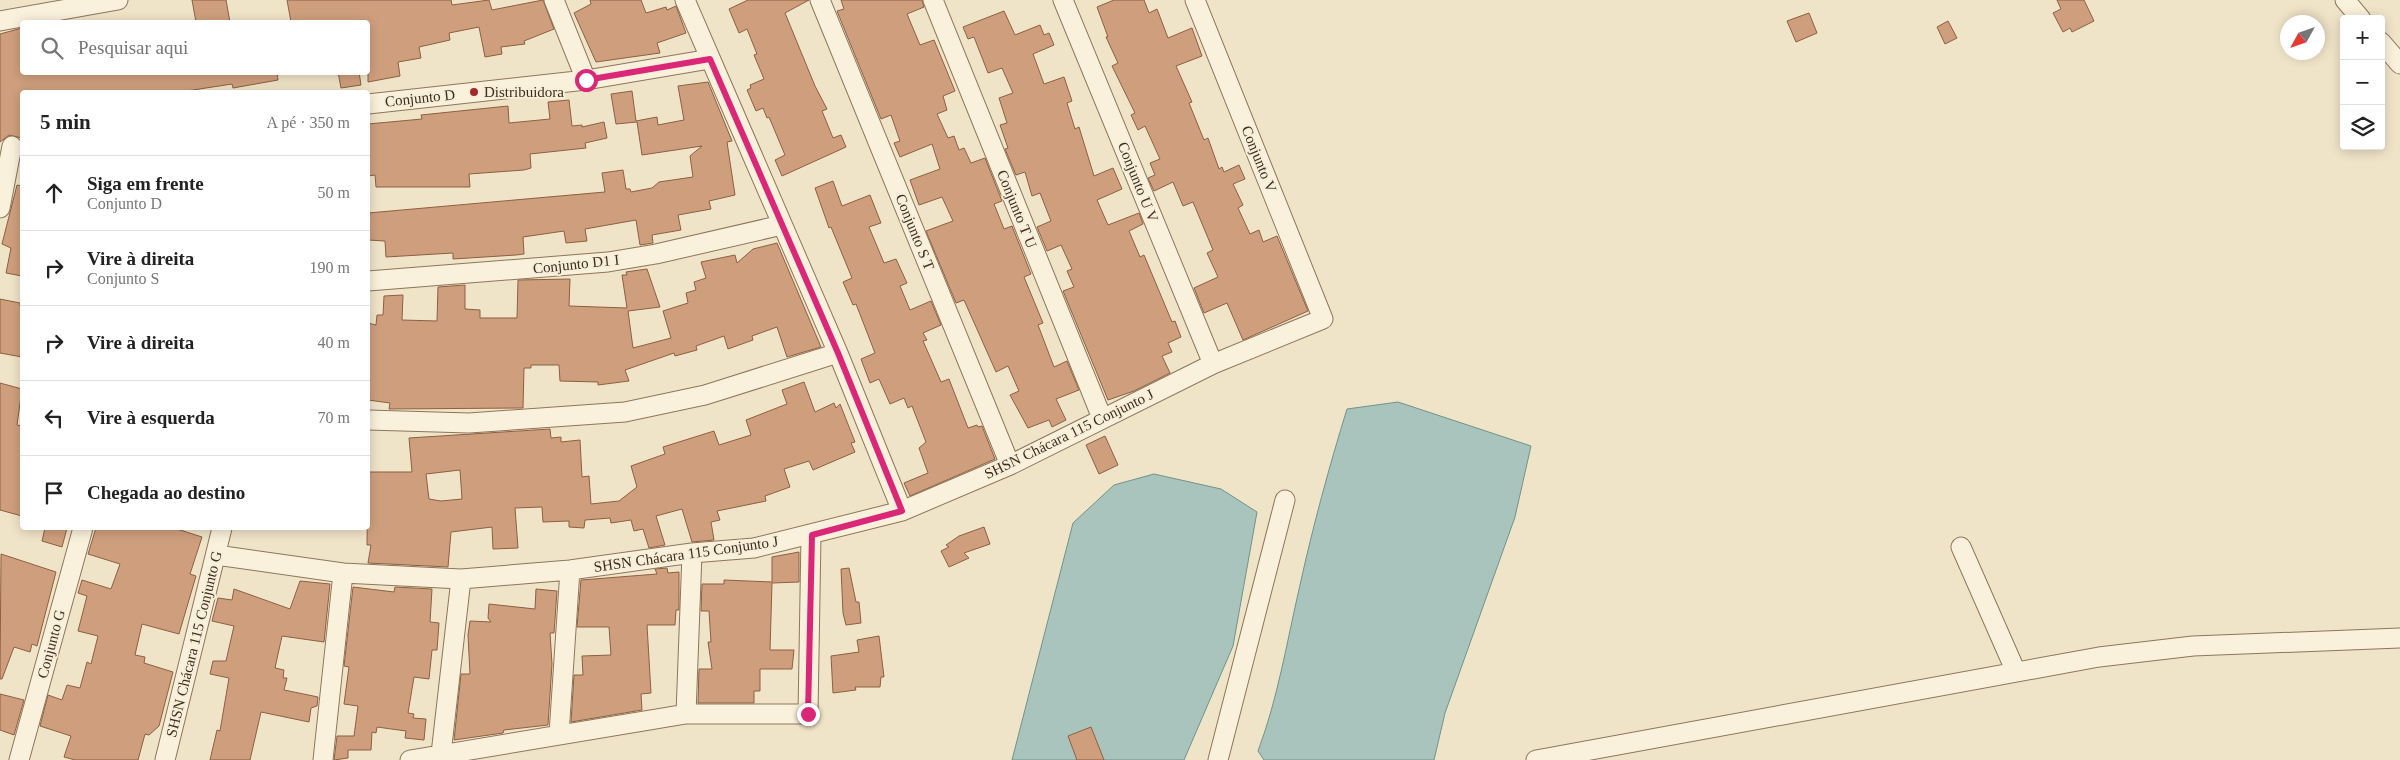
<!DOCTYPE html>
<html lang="pt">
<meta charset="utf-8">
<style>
body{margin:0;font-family:Georgia,serif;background:#f2f2f2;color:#222}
.controls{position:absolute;right:15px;top:15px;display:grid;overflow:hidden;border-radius:5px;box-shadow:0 2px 12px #0003}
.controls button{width:45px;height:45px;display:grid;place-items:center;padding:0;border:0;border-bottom:1px solid #e0e0e0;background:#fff;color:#222;font:25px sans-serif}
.compass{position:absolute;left:2280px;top:15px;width:45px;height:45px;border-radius:50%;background:#fff;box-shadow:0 2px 12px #0003;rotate:230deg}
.stop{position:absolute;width:15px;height:15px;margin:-11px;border:4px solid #db2777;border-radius:50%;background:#fff}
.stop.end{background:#db2777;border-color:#fff;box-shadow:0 1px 5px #0008}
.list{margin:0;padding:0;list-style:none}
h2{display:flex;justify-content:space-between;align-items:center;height:65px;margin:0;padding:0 20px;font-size:21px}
h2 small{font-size:16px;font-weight:400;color:#767676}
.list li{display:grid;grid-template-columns:32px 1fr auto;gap:15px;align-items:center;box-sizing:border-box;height:75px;padding:0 20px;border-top:1px solid #e0e0e0}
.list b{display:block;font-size:19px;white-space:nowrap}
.list p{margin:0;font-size:16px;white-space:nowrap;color:#767676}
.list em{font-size:16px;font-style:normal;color:#767676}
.icon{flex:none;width:28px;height:28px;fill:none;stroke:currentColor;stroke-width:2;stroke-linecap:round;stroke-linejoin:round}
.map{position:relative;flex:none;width:2400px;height:760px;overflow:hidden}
.search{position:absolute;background:#fff;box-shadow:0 2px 12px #0003;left:20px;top:20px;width:350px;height:55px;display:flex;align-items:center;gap:12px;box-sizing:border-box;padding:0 18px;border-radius:5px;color:#767676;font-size:19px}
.panel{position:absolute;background:#fff;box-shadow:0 2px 12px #0003;left:20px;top:90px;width:350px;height:440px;border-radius:5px}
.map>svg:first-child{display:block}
.water{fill:#a9c4bc;stroke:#6f938a}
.building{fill:#cf9f7d;stroke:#8d5f41;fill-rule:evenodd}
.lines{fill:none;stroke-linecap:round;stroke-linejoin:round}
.minor-casing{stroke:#8d765c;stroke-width:21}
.minor{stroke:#faf1dc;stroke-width:19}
.route{stroke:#db2777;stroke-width:6}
.poi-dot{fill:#9e2a2b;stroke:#f7eed8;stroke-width:2}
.labels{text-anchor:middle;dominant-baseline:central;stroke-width:4;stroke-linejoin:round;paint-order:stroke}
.poi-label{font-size:15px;fill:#3d2e20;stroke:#f7eed8;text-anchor:start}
.street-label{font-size:15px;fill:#3d2e20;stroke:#f7eed8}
</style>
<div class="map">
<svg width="2400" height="760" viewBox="0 0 2400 760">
<rect width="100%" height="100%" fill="#f0e4c8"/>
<path class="water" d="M1398 402 1531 446 1515 517 1445 713 1434 760H1264L1258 751C1278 698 1287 641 1300 585 1313 526 1329 467 1347 409Z
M1154 474 1221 489 1257 512 1233 646 1184 760H1012L1073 523 1114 485Z"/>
<path class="building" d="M192 0H226L230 22H196Z
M287 0H451L452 5 489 0 492 10 543 0 554 29 524 41 525 44 501 47 502 54 485 57 479 27 449 33 450 40 419 47 421 58 398 62 400 76 368 82V22H291Z
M590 0H641L646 13 666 7 667 10 676 6 686 33 657 43 660 53 596 62 574 13 591 4Z
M748 0H809L785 13 815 86 827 109 822 111 833 138 841 135 846 147 782 176 775 160 785 155 769 117 767 118 763 108 756 111 747 90 751 88 750 85 764 79 754 55 757 54 747 29 739 33 729 9Z
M841 0H922L924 7 907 14 920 45 934 40 955 91 943 96 947 110 937 114 948 138 954 136 959 150 964 148 971 163 985 158 1002 201 994 204 1004 229 1012 226 1031 274 1024 277 1043 323 1038 325 1054 367 1067 361 1079 390 1056 399 1066 420 1052 427 1049 420 1028 428 1010 395 1019 391 1008 366 996 372 964 300 956 303 926 231 953 221 942 197 919 205 910 180 940 169 932 144 900 157 894 143 900 141 891 115 881 119 837 11 844 9Z
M1114 0H1144L1149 13 1157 9 1168 38 1192 28 1202 56 1176 66 1192 102 1189 103 1204 140 1208 138 1219 169 1222 167 1224 172 1239 165 1245 179 1233 184 1243 205 1238 208 1250 234 1259 230 1263 242 1277 236 1308 311 1243 340 1227 303 1204 313 1194 288 1218 277 1207 253 1213 250 1193 202 1183 206 1173 182 1154 191 1148 178 1155 175 1150 163 1160 159 1145 126 1138 130 1131 115 1135 113 1112 66 1118 63 1106 37H1108L1097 7Z
M2057 0H2084L2094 21 2072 32 2070 28 2063 32 2053 13 2061 9Z
M1004 11 1015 35 1040 25 1044 35 1049 33 1054 45 1033 54 1044 84 1064 77 1072 101 1067 103 1075 129 1079 127 1094 176 1113 168 1122 189 1097 200 1108 225 1139 213 1143 224 1129 231 1140 257 1144 255 1172 322 1175 321 1181 337 1168 343 1172 352 1162 356 1170 373 1134 391 1108 400 1063 291 1074 287 1067 271 1072 269 1061 245 1047 251 1037 227 1051 221 1040 193 1032 196 1025 172 1016 175 1005 149 1008 148 1000 125 1007 123 999 98 1013 93 1002 68 988 73 974 37 968 39 963 27Z
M1809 13 1817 33 1796 42 1787 21Z
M1948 21 1957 38 1945 44 1937 27Z
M22 28V72H277L278 80 233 88 232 84 180 92H22V138L9 135 0 142V34Z
M338 72H359L361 85 341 88Z
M708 82 732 141 727 142 735 195 709 201 711 209 678 215 681 230 652 235 653 243 640 245 636 220 585 229 587 241 566 243 564 231 523 237 524 254 516 255 453 259V253L386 257 385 241 368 240V213L605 192 602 173 623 170 626 189H630L631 192 652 188 659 182 693 177 690 156 702 146 642 155 637 122 616 124 611 94 632 91 636 121 657 117 658 125 684 120 678 86Z
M569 100 572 126 582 125V127L604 122 607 138 585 143 586 148 530 154 531 168 524 170 469 174 470 187H376L375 175 368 176V124L422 119 421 115 508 106 509 123 550 119 548 102Z
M833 181 842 206 870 195 881 223 869 227 884 263 896 259 907 283 900 286 910 310 931 301 941 325 923 333 927 340 923 341 941 382 949 379 968 428 977 425 978 427 982 426 995 459 910 496 904 483 928 473 919 448 926 442 912 406 908 408 904 398 890 404 879 379 870 383 861 359 875 353 856 304 853 305 843 282 852 278 831 227 829 228 815 188Z
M17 185 22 186V276L6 273 11 248 2 244Z
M777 243 821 347 787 357 777 327 752 336 753 340 728 349 724 336 696 346 697 350 675 356 674 353 625 370 629 381 598 385V382L560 381 559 365H531V368H524L523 408 389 409 390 403 368 400V323L376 325 377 315H383L384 296 403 295 402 320 437 321 438 287 465 285V309L480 310V318H517L518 280 570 279 569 306 627 308 622 275H627L626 272 647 269 660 307 628 311 633 348 671 338 663 311 688 303 686 293 696 290 694 282 706 278 701 262 735 255 737 263 753 249Z
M0 299 20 303V306H22V357L0 353Z
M804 382 815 412 834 403 836 408 840 404 855 442 851 443 855 452 813 470 809 461 784 469 790 487 765 496 766 501 717 511 720 520 711 522 714 540 692 542 682 509 656 516 665 545 649 548 643 529 634 531 631 520 611 523 610 518 585 520 584 528 569 527V521L543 522 542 507 515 508 518 548 493 549 492 527 451 532 448 567 368 563 371 545H367V542L368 472H412L409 438 550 429 551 438 561 437V442L580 440 582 477 589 476 591 504 619 501 637 487 631 466 665 454 663 447 714 431 719 445 751 435 746 420 787 404 782 390ZM460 470 462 499 441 501 429 499 426 474Z
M0 383 22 389 17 425 22 426V516L0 510Z
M1105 436 1118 465 1099 474 1086 445Z
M984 527 990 544 964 553 969 558 949 567 941 551 949 547 946 545 959 536Z
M45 528H67L62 547 42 541Z
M96 528H174L202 537 190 574 196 576 179 634 142 624 135 655 145 657 144 663 173 672 159 726 149 735 145 734 138 760H75L64 757 71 736 40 726 48 695 62 700 67 685 80 688 87 662 91 664 98 636 78 631 87 596 78 593 82 580 111 589 120 564 88 554Z
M799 552V582L772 583 770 650H794L792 669H760V691H754V703H698L699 669H712L708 642H711L709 611H701L702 584H724V580L772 582V557Z
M1 554 56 572 37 646 32 644 30 652 14 647 2 679H0Z
M667 568 668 573 679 572V610H676L675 625H647L651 693 641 694 642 710 571 722 574 675H583L582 656 611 655 609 627H577L581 580 657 574 655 569Z
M849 568 856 602H859L861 623 846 625 843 613 841 569Z
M300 581 330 584 324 642 282 636 275 668 284 670 283 678H287L284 690 318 697 317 706 311 708 309 722 261 712 250 760H210L217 730 220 731 229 678 210 674 213 661H226L234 626 212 621 218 598 232 600 234 589 290 609Z
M353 587 394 592 395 587 432 589 430 622 439 623 437 650H432L429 679 414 677 408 713 414 714 413 718 426 719 424 740 405 738 406 731 377 727 376 733 372 732 371 750H348V758L334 760 337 736H354L358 706 344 704 349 667 344 666Z
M536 589 557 591 554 633H550L552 664 548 725 504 730 503 733 454 740 461 674H470L468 635 470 621 491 622 488 618 489 604 535 609Z
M879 636 884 677H881L880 687H855L856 690 833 693 831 656 859 652 857 640Z
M0 694 24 700 14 735 0 730Z
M1091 727 1104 760H1077L1068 736Z"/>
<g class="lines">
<g class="minor-casing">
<path id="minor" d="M554 0 586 80
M685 0 838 353 902 511
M820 0 1010 465
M933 0 1102 418
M1063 0 1213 364
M2345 0 2361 19
M0 21 118 0
M2381 42 2400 64
M368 104 586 80 710 59
M0 208 12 146
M368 281 608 262 656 254 782 225
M368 420 469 423 625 412 705 395 838 353
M1961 547 2016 672
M216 555 343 573 461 579 570 570 692 553 754 548 902 511 1010 465 1213 364 1323 319 1195 0
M686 714 692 553
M559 734 570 570
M441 754 461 579
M19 760 83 528
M165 760 222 528
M323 760 343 573
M410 760 686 714H808L811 535
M1218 760 1285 500
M1536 760 2099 657 2193 646 2400 638"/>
</g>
<use href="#minor" class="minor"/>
</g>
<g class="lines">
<path class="route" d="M586 80 710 59 838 353 902 511 812 535 808 714"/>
</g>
<circle class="poi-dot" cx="474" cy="92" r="5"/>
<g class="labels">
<g class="poi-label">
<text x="484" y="92">Distribuidora</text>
</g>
<g class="street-label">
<text transform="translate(420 98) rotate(-6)">Conjunto D</text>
<text transform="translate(1259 159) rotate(68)">Conjunto V</text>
<text transform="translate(1138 182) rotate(68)">Conjunto U V</text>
<text transform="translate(1017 209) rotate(68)">Conjunto T U</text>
<text transform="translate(915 232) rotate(68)">Conjunto S T</text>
<text transform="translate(576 264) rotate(-6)">Conjunto D1 I</text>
<text transform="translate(1069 434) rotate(-26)">SHSN Chácara 115 Conjunto J</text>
<text transform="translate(686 554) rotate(-8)">SHSN Chácara 115 Conjunto J</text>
<text transform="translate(51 644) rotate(-75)">Conjunto G</text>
<text transform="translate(194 644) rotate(-76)">SHSN Chácara 115 Conjunto G</text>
</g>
</g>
</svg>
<div class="controls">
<button>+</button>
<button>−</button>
<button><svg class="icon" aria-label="layers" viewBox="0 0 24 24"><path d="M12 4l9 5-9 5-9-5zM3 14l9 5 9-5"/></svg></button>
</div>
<svg class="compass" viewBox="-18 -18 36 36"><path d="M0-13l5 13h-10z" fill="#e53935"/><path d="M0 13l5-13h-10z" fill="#767676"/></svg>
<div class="stop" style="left:586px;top:80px"></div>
<div class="stop end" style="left:808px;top:714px"></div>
<div class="search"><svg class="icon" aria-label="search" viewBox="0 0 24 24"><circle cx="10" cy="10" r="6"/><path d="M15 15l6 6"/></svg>Pesquisar aqui</div>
<section class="panel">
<h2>5 min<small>A pé · 350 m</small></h2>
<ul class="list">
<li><svg class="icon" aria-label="ahead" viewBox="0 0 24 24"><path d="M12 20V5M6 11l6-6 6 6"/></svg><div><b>Siga em frente</b><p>Conjunto D</p></div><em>50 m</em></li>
<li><svg class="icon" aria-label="right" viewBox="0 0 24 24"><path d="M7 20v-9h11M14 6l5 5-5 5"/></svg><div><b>Vire à direita</b><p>Conjunto S</p></div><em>190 m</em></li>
<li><svg class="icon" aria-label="right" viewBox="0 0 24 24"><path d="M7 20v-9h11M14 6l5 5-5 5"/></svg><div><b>Vire à direita</b></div><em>40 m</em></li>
<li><svg class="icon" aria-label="left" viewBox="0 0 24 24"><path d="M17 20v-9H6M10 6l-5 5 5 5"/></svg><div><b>Vire à esquerda</b></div><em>70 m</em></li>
<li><svg class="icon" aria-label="arrive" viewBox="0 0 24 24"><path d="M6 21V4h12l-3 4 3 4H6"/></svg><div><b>Chegada ao destino</b></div></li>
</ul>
</section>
</div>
